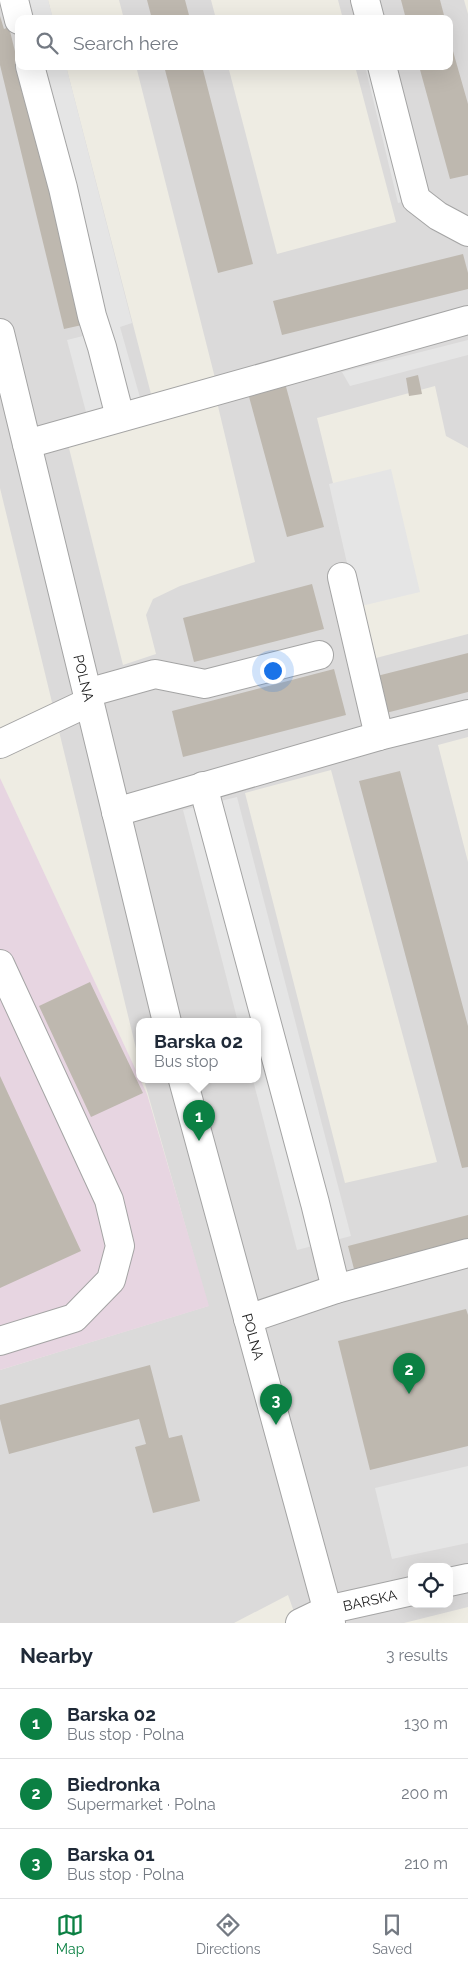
<!DOCTYPE html>
<meta charset="utf-8">
<style>
body{margin:0;font-family:Raleway,sans-serif;background:#f2f2f3;color:#1f2937}
.controls{position:absolute;right:15px;bottom:15px;display:grid;overflow:hidden;border-radius:10px;box-shadow:0 5px 20px #0002}
.controls button{width:45px;height:45px;display:grid;place-items:center;padding:0;border:0;border-bottom:1px solid #e0e1e3;background:#fff;color:#1f2937;font:25px sans-serif}
.you{position:absolute;left:272px;top:670px;width:18px;height:18px;margin:-12px;border:4px solid #fff;border-radius:50%;background:#1a73e8;box-shadow:0 0 0 8px #1a73e833}
.badge{display:grid;place-items:center;width:32px;height:32px;border-radius:50%;background:#0b8043;color:#fff;font-size:16px;font-weight:700}
.pin{position:absolute;translate:-50% -41px;filter:drop-shadow(0 1px 2px #0008)}
.pin::after{content:'';position:absolute;top:26px;width:18px;height:15px;background:inherit;clip-path:polygon(0 0,100% 0,50% 100%)}
.popup{position:absolute;left:136px;top:1018px;width:125px;height:65px;box-sizing:border-box;display:grid;place-content:center;border-radius:10px;background:#fff;filter:drop-shadow(0 1px 4px #0005);font-size:16px;white-space:nowrap;color:#747a83}
.popup b{font-size:19px;color:#1f2937}
.popup::after{content:'';position:absolute;left:50%;top:100%;margin-left:-10px;border:10px solid transparent;border-top-color:#fff}
.list{margin:0;padding:0;list-style:none}
h2{display:flex;justify-content:space-between;align-items:center;height:65px;margin:0;padding:0 20px;font-size:21px}
h2 small{font-size:16px;font-weight:400;color:#747a83}
.list li{display:grid;grid-template-columns:32px 1fr auto;gap:15px;align-items:center;box-sizing:border-box;height:70px;padding:0 20px;border-top:1px solid #e0e1e3}
.list b{display:block;font-size:19px;white-space:nowrap}
.list p{margin:0;font-size:16px;white-space:nowrap;color:#747a83}
.list em{font-size:16px;font-style:normal;color:#747a83}
.icon{flex:none;width:28px;height:28px;fill:none;stroke:currentColor;stroke-width:2;stroke-linecap:round;stroke-linejoin:round}
.map{position:relative;flex:none;width:468px;height:1623px;overflow:hidden}
.search{position:absolute;background:#fff;box-shadow:0 5px 20px #0002;left:15px;right:15px;top:15px;height:55px;display:flex;align-items:center;gap:12px;box-sizing:border-box;padding:0 18px;border-radius:10px;color:#747a83;font-size:19px}
.sheet{height:275px;background:#fff}
nav{display:flex;justify-content:space-around;align-items:center;box-sizing:border-box;height:70px;border-top:1px solid #e0e1e3;background:#fff;font-size:14px;color:#747a83}
nav a{display:grid;justify-items:center;gap:2px}
nav .on{color:#0b8043}
.map>svg:first-child{display:block}
.residential{fill:#dbdada;fill-rule:evenodd}
.industrial{fill:#e7d5e1}
.parking{fill:#e5e5e5}
.building{fill:#beb8af}
.lines{fill:none;stroke-linecap:round;stroke-linejoin:round}
.minor-casing{stroke:#a4a4a4;stroke-width:30}
.minor{stroke:#fff;stroke-width:28}
.labels{text-anchor:middle;dominant-baseline:central;stroke-width:4;stroke-linejoin:round;paint-order:stroke}
.street-label{font-size:14px;fill:#1d1d1d;stroke:#fff}
</style>
<div class="map">
<svg width="468" height="1623" viewBox="0 0 468 1623">
<rect width="100%" height="100%" fill="#eeece3"/>
<path class="residential" d="M0 0H48L53 19H19V66H66L151 394 215 378 136 66H228L277 254 396 222 355 66H449V19H343L338 0H464L468 14V448L446 436 435 386 317 418 376 658 468 634V737L438 745 468 862V1607L404 1623H298L288 1595 234 1623H0V1370L208 1306 144 1080H258V1022H140V1065L0 488ZM217 402 255 562 180 586 153 599 146 615 156 654 123 665 68 444ZM331 770 437 1162 345 1183 245 793ZM412 1567H449V1604H412Z
M119 0H211L216 19H124Z"/>
<path class="industrial" d="M0 778 147 1094 209 1306 0 1370Z"/>
<path class="parking" d="M24 0H48L53 19H29Z
M41 66H66L132 323 120 327 141 401 126 405Z
M365 66H382L416 199 398 203Z
M87 335 106 407 86 412 67 340Z
M468 340V355L350 386 342 372Z
M391 469 420 592 357 607 329 484Z
M237 797 351 1236 297 1250 253 1080H258V1022H238L183 810Z
M468 1466V1543L392 1559 375 1488Z"/>
<path class="building" d="M147 0H185L190 19H152Z
M401 0H440L445 19H406Z
M0 16 4 29 9 27 82 325 64 329 0 65Z
M449 37 468 104V175L450 179 419 66H449Z
M164 66H202L253 264 218 273Z
M463 254 468 273V289L282 335 273 301Z
M418 375 422 394 409 396 406 378Z
M285 383 324 527 287 537 248 393Z
M312 584 324 629 194 662 183 618Z
M468 653V692L382 714 373 677Z
M334 669 346 715 183 757 172 711Z
M400 771 468 1026V1167L462 1168 359 781Z
M90 982 143 1093 91 1117 39 1006Z
M0 1076 81 1251 0 1288Z
M468 1215V1239L354 1269 348 1246Z
M466 1309 468 1315V1446L370 1470 338 1341Z
M150 1365 169 1438 182 1435 200 1501 153 1513 135 1447 146 1444 139 1419 9 1454 0 1419V1405Z"/>
<g class="lines">
<g class="minor-casing">
<g id="minor">
<path d="M14 0 19 20"/>
<path d="M365 0 370 19"/>
<path d="M30 66 63 188 92 316 102 347 120 417"/>
<path d="M382 66 416 199 438 216 468 232"/>
<path id="s1" d="M0 333 167 1022"/>
<path d="M27 444 468 320"/>
<path d="M342 577 379 736"/>
<path d="M87 693 155 674 205 684 319 655"/>
<path d="M0 744 89 702"/>
<path d="M203 786 315 1203 336 1289"/>
<path d="M116 812 379 736 468 714"/>
<path d="M0 964 109 1200 120 1246 111 1280 74 1318 0 1341"/>
<path id="s2" d="M183 1080 331 1623"/>
<path d="M248 1319 336 1289 468 1253"/>
<path d="M449 1582 468 1578"/>
<path id="s3" d="M300 1623 327 1610 412 1591"/>
</g>
</g>
<use href="#minor" class="minor"/>
</g>
<g class="labels">
<g class="street-label">
<text stroke="none"><textPath href="#s1" startOffset="355">POLNA</textPath></text>
<text stroke="none"><textPath href="#s2" startOffset="266">POLNA</textPath></text>
<text stroke="none"><textPath href="#s3" startOffset="74">BARSKA</textPath></text>
</g>
</g>
</svg>
<div class="controls">
<button><svg class="icon" aria-label="locate" viewBox="0 0 24 24"><circle cx="12" cy="12" r="6"/><path d="M12 2v4M12 18v4M2 12h4M18 12h4"/></svg></button>
</div>
<div class="you"></div>
<div class="pin badge" style="left:199px;top:1141px">1</div>
<div class="popup"><b>Barska 02</b>Bus stop</div>
<div class="pin badge" style="left:409px;top:1394px">2</div>
<div class="pin badge" style="left:276px;top:1425px">3</div>
<div class="search"><svg class="icon" aria-label="search" viewBox="0 0 24 24"><circle cx="10" cy="10" r="6"/><path d="M15 15l6 6"/></svg>Search here</div>
</div>
<section class="sheet">
<h2>Nearby<small>3 results</small></h2>
<ul class="list">
<li><span class="badge">1</span><div><b>Barska 02</b><p>Bus stop · Polna</p></div><em>130 m</em></li>
<li><span class="badge">2</span><div><b>Biedronka</b><p>Supermarket · Polna</p></div><em>200 m</em></li>
<li><span class="badge">3</span><div><b>Barska 01</b><p>Bus stop · Polna</p></div><em>210 m</em></li>
</ul>
</section>
<nav>
<a class="on"><svg class="icon" aria-label="map" viewBox="0 0 24 24"><path d="M3 6l6-2 6 2 6-2v14l-6 2-6-2-6 2zM9 4v14M15 6v14"/></svg>Map</a>
<a><svg class="icon" aria-label="directions" viewBox="0 0 24 24"><path d="M12 3l9 9-9 9-9-9zM9 14v-3h6M13 9l2 2-2 2"/></svg>Directions</a>
<a><svg class="icon" aria-label="saved" viewBox="0 0 24 24"><path d="M7 4h10v16l-5-4-5 4z"/></svg>Saved</a>
</nav>
